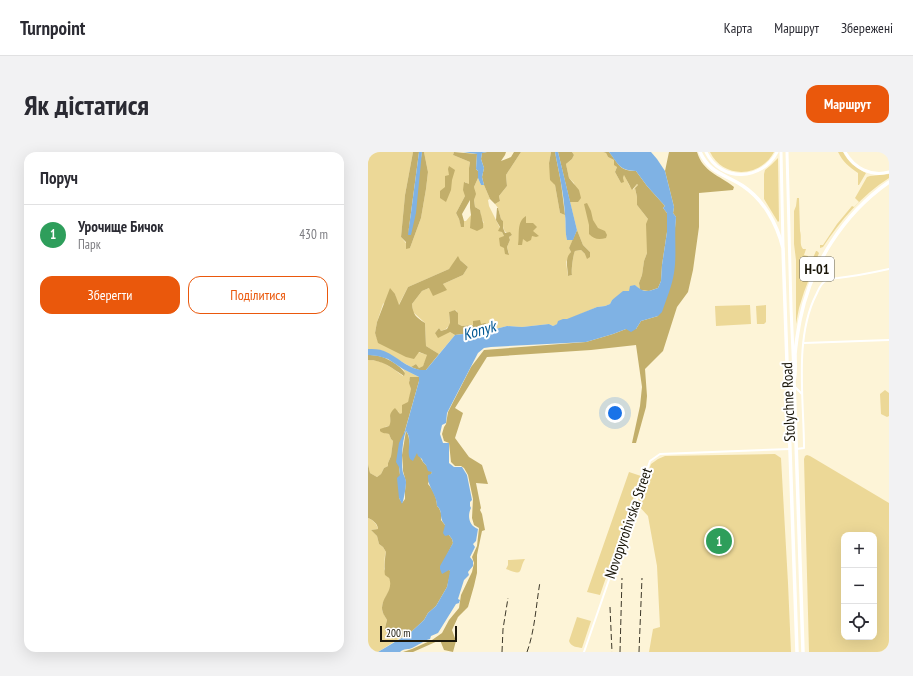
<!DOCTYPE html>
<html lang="uk">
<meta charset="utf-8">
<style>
body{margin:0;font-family:"PT Sans Narrow",sans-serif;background:#f2f2f3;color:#2b2b33}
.controls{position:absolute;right:12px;bottom:12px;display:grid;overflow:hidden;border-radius:8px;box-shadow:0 4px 16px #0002}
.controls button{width:36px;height:36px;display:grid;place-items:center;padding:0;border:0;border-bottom:1px solid #e1e1e2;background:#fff;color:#2b2b33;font:20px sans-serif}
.scale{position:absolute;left:12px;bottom:10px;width:77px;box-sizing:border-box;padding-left:4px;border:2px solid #1a1609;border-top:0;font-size:11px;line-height:14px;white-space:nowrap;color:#1a1609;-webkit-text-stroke:3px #fff;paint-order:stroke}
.you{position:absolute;left:247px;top:261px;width:14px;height:14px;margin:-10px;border:3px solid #fff;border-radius:50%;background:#1a73e8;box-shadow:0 0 0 6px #1a73e833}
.badge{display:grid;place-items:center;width:26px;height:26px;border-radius:50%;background:#ea580c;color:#fff;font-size:13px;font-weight:700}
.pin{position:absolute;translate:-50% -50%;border:2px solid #fff;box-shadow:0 1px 4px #0006}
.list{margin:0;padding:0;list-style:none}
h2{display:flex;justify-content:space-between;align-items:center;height:52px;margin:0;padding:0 16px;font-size:17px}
h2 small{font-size:13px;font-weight:400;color:#7c7c81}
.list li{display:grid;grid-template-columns:26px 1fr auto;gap:12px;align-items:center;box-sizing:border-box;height:60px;padding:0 16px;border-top:1px solid #e1e1e2}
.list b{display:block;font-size:15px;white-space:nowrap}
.list p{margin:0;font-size:13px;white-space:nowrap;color:#7c7c81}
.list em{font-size:13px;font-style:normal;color:#7c7c81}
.actions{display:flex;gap:8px;padding:12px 16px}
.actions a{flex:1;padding:9px 0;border:1px solid #ea580c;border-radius:12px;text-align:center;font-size:14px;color:#ea580c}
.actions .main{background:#ea580c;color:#fff}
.icon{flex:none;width:22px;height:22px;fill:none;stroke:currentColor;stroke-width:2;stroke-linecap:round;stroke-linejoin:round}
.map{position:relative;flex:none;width:521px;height:500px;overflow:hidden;border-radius:12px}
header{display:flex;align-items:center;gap:24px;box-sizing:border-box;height:56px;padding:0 20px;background:#fff;border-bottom:1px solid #e1e1e2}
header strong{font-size:19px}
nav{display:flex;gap:22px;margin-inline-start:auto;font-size:14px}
.intro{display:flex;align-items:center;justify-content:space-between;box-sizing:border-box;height:96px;padding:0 24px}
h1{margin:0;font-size:28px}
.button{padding:10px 18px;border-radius:12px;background:#ea580c;color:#fff;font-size:14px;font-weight:700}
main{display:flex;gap:24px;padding:0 24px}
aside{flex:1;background:#fff;border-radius:12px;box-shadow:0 4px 16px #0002}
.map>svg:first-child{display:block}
.green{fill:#ecd897;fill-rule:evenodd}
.forest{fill:#c2ae6a}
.water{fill:#7fb2e4}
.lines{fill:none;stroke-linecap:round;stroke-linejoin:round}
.street{stroke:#fff;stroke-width:2}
.primary{stroke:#fff;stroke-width:3}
.highway{stroke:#fff;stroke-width:3.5}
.rail{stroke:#3d3829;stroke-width:1;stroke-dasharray:6 3;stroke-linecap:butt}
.labels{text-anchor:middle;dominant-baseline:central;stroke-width:4;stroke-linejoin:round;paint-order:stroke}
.shield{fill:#fff;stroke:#5f5c53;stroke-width:1}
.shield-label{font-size:14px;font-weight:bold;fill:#1a1609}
.street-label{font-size:15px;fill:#1a1609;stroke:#fff}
.water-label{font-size:16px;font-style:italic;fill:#015793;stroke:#fff}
</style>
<header>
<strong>Turnpoint</strong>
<nav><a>Карта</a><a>Маршрут</a><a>Збережені</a></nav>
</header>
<div class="intro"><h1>Як дістатися</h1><a class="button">Маршрут</a></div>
<main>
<aside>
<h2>Поруч<small></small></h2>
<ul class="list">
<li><span class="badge" style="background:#2e9e5b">1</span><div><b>Урочище Бичок</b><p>Парк</p></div><em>430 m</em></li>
</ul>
<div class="actions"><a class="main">Зберегти</a><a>Поділитися</a></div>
</aside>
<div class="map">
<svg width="521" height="500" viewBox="0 0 521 500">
<rect width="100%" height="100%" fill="#fdf4d7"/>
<path class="green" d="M0 0H45L37 43 33 85 42 96 53 66 58 37 60 20 56 0H86L85 3 102 10 101 16V33L97 30V44L88 61 91 67 93 74 96 75V69H98L103 63 116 71 113 65 112 58 107 55 106 48 107 42 106 35 110 26 113 33H116L122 47 120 48 121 54 136 84V96L141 102 139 95 142 88 141 85 144 83C135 80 135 78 135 69L133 67 130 56 127 52 132 49 131 44 139 34 138 23 153 0H183L181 11 187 33 192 61 197 63 198 83 199 88H205L201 96 203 100 198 110 200 124 204 123C203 119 205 103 207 99L213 98 217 102 222 100 215 93 209 78 202 50H210L206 31 201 26 198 12 204 7 206 3 204 0H235L238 1 240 5 246 8 249 15 247 20 253 31 255 26 256 22 261 33 265 38 269 32 270 33 267 36 269 45V53L280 67 279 101 276 109 274 123 271 131 272 138 267 133 261 139 244 148 242 152 237 154 229 155 185 174 181 172 154 175 139 174 120 179 123 174 113 172 94 174 90 172V162L88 158 81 160 82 172 78 177 73 179 71 176 67 181 82 180 87 183 71 202 58 194 57 171 45 160 44 152 54 139 61 136 78 138 75 132 95 123 100 115 92 108 81 117 40 135 30 154 27 142 15 152 9 170 7 181 10 189 60 203 55 214 51 216 48 212 43 215 15 199 0 197Z
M342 0H406C392 26 355 27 342 0Z
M470 0H475C480 10 488 16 498 21L491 33H490V21C481 15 475 10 470 0Z
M410 6 411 69 410 70 396 47V22L397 18 403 13Z
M521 22V26C494 43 472 69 455 95L452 96V93H455L469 72 484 54 486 55 491 50 487 46 499 25 502 24Z
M429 46H431L432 79C434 85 431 93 435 97H438L436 103 440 104V107H438L437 113 441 115 448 99H449L451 101 436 140 431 156 428 172V108L426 92V59L428 54Z
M382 153 383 172 348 174 347 154Z
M398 153V170L396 172H389L388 154Z
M0 208C14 207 24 216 35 224L37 221 35 217 51 225 41 228C42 231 43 234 43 238 42 246 39 257 32 263L30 259 22 265 23 271 21 274 17 275 18 281 21 282 23 287 25 289 23 304 20 311V314L16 316 13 322 9 325 2 321 0 312Z
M517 238 521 241V264L519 265 513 262 512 242Z
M407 302 413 306 420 431 423 500H281L285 477 292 475 289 414 280 364 269 352 283 312 290 307 297 304Z
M439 303 442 304 521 351V500H441L436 307 437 304ZM476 383H506V485H476Z
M261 320 273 324 232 443 219 440Z
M0 366C5 368 9 372 10 377L3 378 9 384 11 392 15 395 18 400C16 404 17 412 16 417L23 430V434L14 453V459L19 468 17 476 22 481 32 486 10 500H0Z
M157 407C150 418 157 425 138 417L140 413V408H142Z
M209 465 223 469 214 496C209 495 203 495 201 489Z"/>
<path class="forest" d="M45 0H51L40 83 54 0H56L60 20 58 37 53 66 42 96 38 97V90L33 85 37 43Z
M86 0 109 2 108 17 110 19V26L106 35 108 42 106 48 107 55 112 58C113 65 116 70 115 76L109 79 102 76 103 63 102 56V48L94 62 96 69V75H93L91 67 88 61 97 44 95 38 96 30 101 32V16L102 10 85 3Z
M119 0H138L137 3 133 9 143 5 146 0H153L138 23 139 34 131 44 132 49 127 52 122 47 116 33 114 25 116 16 113 7 114 1Z
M183 0H187L193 31 197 63 192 61 187 33 182 28 181 11Z
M190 0H204L206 3 204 7 198 12 201 26 211 38 213 46 210 50H202Z
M235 0H241C251 12 251 19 268 19L279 34 297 54 295 56 299 61V80L294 113 293 129 290 136 281 139 272 138 271 131 274 123 276 109 279 101 278 72 280 67 269 53V45L267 36 270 33 269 32 264 38 256 23 255 26 256 30 253 31 247 20 249 15 246 13V8L240 5 238 1Z
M301 0H329C335 20 351 23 366 35L365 38 331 41V75L325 118 320 140 309 155 295 199 277 217 279 244 278 255 268 291H264L272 254 274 235 268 193 223 198 119 205 87 256 95 261 87 286 101 305 114 313 120 332 108 331 113 356 112 358 114 362 117 378 114 379 109 403V421L106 434 100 455 90 465 84 478 88 489 85 500 76 498 72 488 45 500H35L44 497 64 488 74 481 81 468 91 456 93 443 104 420 106 411 104 405 109 394 111 376 106 373 104 366 105 347 100 323 96 316 93 314H87L83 310 81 291 76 289 74 282 76 275 78 272 80 260 103 215 116 198 218 190 245 182 258 177H268L273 169 290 164 307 76 308 65 305 61 306 55 297 19Z
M81 14 87 18 84 28 83 38 78 50 72 46V39L77 35V24L81 23 80 17Z
M219 51 223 59 225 68 230 76 237 79 239 83 238 86C230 88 226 87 221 82V73L216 52Z
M129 56H130L133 67 135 69V76L137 81 142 80 144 83 141 85 142 88 139 95 141 103 137 102 136 96 132 94 131 86 136 84 134 80 130 79 132 75 128 68Z
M158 64V71H165L169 75 165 79 171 84 168 85 164 84 163 88 159 90 155 87 154 93H150C152 83 148 70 158 64Z
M209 78 215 93 222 100V105L219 107 217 102 213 98 207 99C205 103 203 119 204 123L200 124C200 116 196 107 203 100L201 96Z
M90 104 92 108 100 115 95 123 75 132 79 138 65 144 61 136 54 139 44 152C45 163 48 165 57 171L58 194 71 202 58 218H51L43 215 48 212 51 216 55 214 59 203 51 200 46 207 38 205 10 191 7 181 9 170 22 136 27 142 31 153 40 135 81 117Z
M87 158 90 161V172L94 174 105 173V169L112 168 113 172 117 171 123 174 120 179 87 183 82 180 70 186 67 181 71 176 73 179 79 177 82 171 81 160Z
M0 203C3 203 7 203 10 204 18 205 33 214 37 221L36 224C24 216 15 208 0 208Z
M42 225H51V229L36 282 31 315 32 323 31 346 34 351 37 347V339L38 330 35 319V315L34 303 38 279C43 286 41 296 41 304L49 300 55 310 58 313 64 320 60 332C65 338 69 346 69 354L71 356 73 361V368L77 373 81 383 84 387 85 391 72 417 81 418 83 419 79 435 68 454 60 461 56 468 42 481 32 486 17 479V476L19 468C17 464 14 461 14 456 14 445 26 438 21 426L17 423C16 419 17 403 18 400L15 395 11 392 9 384 3 378 10 377C10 372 5 368 0 366V312L2 321 9 325 13 322 16 316 20 314V311L23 304 25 289 23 287 21 282C18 281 15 282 12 279V277L21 274C25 267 18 264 27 256L32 262 34 261V253L40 250 43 237 41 231Z"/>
<path class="water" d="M51 0H54L48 61 43 83H40Z
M95 0H119L114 1 113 7 116 16 114 25 116 33H113L110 26V19L108 17 109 2Z
M187 0H190L209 78 205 88H199C197 80 198 71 197 63 196 42 191 21 187 0Z
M241 0H283L289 7 297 19 306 55 305 61 308 65C306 84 309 103 306 121 304 134 298 148 294 160L290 164 273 169 268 177 263 180 258 177 245 182 218 190 123 195 116 196 110 201 79 261 78 271 74 273 72 282 75 291H81V311L86 315H94L99 323 104 348 102 350V354L103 356C99 364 101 374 110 377L108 389 105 392 107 395 102 405 105 409V414L100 420 101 423 96 428 90 447 92 448 91 451 88 452 70 481 63 484 62 487C55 489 51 493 44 496 40 498 36 496 32 500H10L42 481 56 468 60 461 68 454 79 435 82 419 81 418 74 422 72 417V414L85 391 84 387 81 383 77 384 75 381 77 373C76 371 74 370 74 368 72 363 74 358 69 354 69 342 59 335 60 323L63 322 64 320 60 319 58 313 55 310 54 307 50 304 49 301 45 309 42 307C38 298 45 288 38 279 34 289 33 311 35 321 36 324 38 327 38 330 38 334 36 348 34 352L31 346 29 326 32 323 31 315 28 310 31 291 37 279 51 229V225L35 217 20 207 10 204 0 203V197C5 197 11 197 16 199 31 205 41 219 58 218L87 183 120 179 139 174 154 175 181 172 185 174 189 172 190 169 195 167H199L229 155 237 154 242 152 244 148 255 139H261L262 134 267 133C276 141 279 140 290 136L293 129 294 113 299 80V61L295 56 297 54 279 34 268 19C251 18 251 13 241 0Z"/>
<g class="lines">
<path class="street" d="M436 191 521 188
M427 235 434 242
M428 297 436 296C436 249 426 186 448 143 450 139 452 133 456 130 459 127 466 126 470 126 488 124 503 121 521 117
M216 500 282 309 292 302 422 297"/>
<path class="primary" d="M338 0C353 31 394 29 409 0
M413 0 415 94
M419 0 423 156 426 223
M477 0C486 16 503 25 521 20"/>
<path class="highway" d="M332 0C342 22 357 22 375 34 396 48 409 72 415 96L429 500
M435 500 426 229C428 220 427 211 427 202 428 190 430 179 432 168 443 113 475 62 521 30"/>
<path class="rail" d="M242 455 244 500
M134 500 135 477 140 446
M159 500C167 478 168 453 172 430
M252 500 254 426
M271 500 274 426"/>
</g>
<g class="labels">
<rect class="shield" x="432" y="105" width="34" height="24" rx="3"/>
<g class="shield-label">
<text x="449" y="117">Н-01</text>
</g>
<g class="street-label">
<text transform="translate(420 250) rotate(-92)">Stolychne Road</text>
<text transform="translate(260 371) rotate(-71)">Novopyrohivska Street</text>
</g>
<g class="water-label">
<text transform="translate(111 178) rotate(-16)">Konyk</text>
</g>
</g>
</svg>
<div class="controls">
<button>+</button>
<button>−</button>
<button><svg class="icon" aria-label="locate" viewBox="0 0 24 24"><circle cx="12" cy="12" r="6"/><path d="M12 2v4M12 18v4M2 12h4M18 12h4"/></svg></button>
</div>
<div class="scale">200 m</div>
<div class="you"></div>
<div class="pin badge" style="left:351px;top:389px;background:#2e9e5b">1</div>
</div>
</main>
